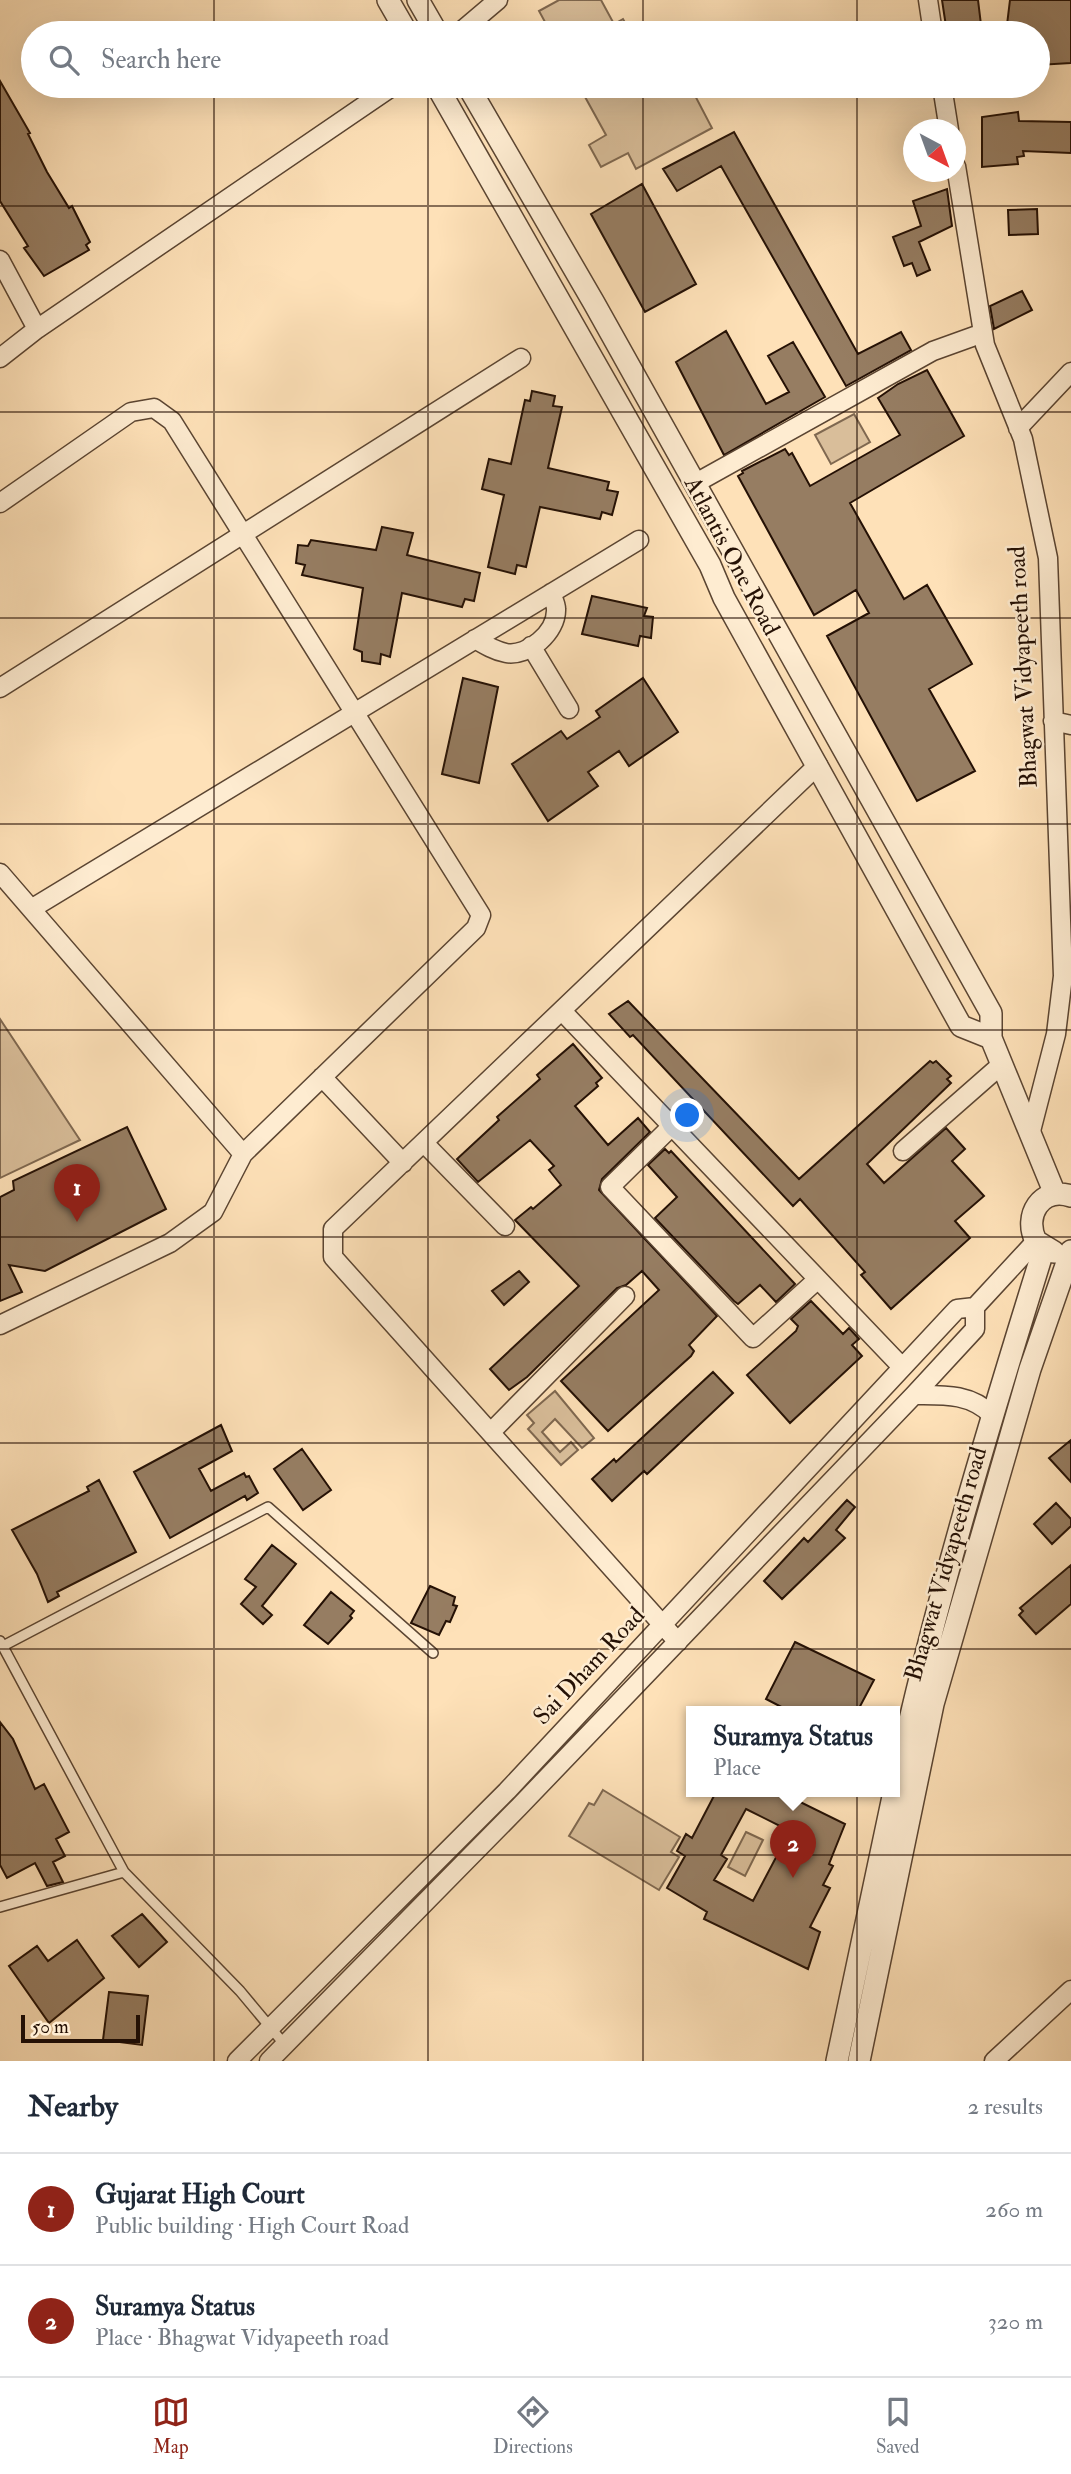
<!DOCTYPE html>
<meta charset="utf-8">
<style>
body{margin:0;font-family:"IM FELL Double Pica",serif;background:#f2f2f3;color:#1f2937}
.compass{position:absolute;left:903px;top:119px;width:63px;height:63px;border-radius:50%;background:#fff;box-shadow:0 7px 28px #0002;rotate:139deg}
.scale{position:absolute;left:21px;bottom:18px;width:119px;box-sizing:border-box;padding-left:7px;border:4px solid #251105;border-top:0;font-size:19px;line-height:24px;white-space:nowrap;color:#251105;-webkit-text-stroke:5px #feecd1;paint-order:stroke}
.you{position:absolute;left:688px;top:1116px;width:24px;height:24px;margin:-18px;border:5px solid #fff;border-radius:50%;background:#1a73e8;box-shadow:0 0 0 10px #1a73e833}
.badge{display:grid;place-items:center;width:46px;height:46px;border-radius:50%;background:#8f2418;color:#fff;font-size:23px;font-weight:700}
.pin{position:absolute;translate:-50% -58px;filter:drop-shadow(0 2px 4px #0008)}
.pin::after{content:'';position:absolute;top:37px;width:24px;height:21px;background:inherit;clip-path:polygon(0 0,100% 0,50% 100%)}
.popup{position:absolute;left:686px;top:1706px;width:214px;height:91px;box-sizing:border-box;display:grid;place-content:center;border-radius:0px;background:#fff;filter:drop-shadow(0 2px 5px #0005);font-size:23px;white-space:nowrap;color:#747a83}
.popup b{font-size:26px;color:#1f2937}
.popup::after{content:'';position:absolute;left:50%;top:100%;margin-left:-14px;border:14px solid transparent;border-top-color:#fff}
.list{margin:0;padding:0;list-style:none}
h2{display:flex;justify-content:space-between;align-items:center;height:91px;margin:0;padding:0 28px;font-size:30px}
h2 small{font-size:23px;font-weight:400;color:#747a83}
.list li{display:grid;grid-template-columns:46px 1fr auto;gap:21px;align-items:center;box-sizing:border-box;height:112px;padding:0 28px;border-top:2px solid #e0e1e3}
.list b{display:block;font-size:26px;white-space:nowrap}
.list p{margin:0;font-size:23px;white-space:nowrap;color:#747a83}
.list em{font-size:23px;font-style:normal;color:#747a83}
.icon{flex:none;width:38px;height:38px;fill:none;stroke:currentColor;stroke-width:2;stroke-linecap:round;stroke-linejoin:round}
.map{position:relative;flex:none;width:1071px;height:2061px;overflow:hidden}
.search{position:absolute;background:#fff;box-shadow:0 7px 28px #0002;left:21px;right:21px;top:21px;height:77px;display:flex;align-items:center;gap:18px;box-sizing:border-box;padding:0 24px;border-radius:38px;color:#747a83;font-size:26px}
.sheet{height:315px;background:#fff}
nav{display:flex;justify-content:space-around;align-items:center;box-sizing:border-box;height:98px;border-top:2px solid #e0e1e3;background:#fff;font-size:19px;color:#747a83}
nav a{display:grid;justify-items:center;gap:4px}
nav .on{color:#8f2418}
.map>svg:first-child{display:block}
.green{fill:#d9be9a;stroke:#7f6850;stroke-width:2}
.building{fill:#967d62;stroke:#251105;stroke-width:2;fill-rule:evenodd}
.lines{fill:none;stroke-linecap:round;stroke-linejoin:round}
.service-casing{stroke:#5b4532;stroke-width:12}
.minor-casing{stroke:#5b4532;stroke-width:21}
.tertiary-casing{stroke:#5b4532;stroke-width:24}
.service{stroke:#feecd1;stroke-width:9}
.minor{stroke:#feecd1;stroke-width:18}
.tertiary{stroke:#feecd1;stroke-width:21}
.grid{fill:none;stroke:#251105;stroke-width:2;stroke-opacity:0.55}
.labels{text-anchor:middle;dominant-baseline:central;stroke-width:5;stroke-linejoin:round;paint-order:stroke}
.street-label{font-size:24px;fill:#251105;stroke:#feecd1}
</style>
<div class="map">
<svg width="1071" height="2061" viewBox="0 0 1071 2061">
<rect width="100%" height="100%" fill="#fee1b8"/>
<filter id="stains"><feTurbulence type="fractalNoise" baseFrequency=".00286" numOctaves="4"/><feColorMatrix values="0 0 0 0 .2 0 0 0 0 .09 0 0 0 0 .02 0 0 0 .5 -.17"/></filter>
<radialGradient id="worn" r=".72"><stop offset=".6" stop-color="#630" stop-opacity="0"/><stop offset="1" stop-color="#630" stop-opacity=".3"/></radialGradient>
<path class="green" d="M559 0H601L614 24 623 19 631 33H551L539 11Z
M579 86H690L712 128 636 169 628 153 601 167 589 145 606 135Z
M854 414 870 442 831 464 815 435Z
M0 1019 80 1140 0 1178Z
M555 1391 594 1438 582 1448 555 1419 542 1432 560 1452 571 1442 578 1450 561 1465 528 1429 534 1423 527 1415Z
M603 1790 680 1837 671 1852 679 1857 659 1890 569 1836 589 1803 594 1805Z
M746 1832 763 1840 745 1876 728 1867Z"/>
<path class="building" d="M942 0H978L982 33H947Z
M1010 0H1071V63L1038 65V33H1006Z
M0 81 30 133 28 134 47 172 69 208 72 206 90 242 86 245 89 250 44 276 24 248 28 246 0 201Z
M1018 112 1019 121 1071 122V153L1023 151 1024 156 1017 157 1018 164 982 167V117Z
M734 132 858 354 901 332 911 350 846 386 721 166 677 191 663 169Z
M642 184 696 284 645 312 591 214Z
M947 189 952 226 919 242 930 270 917 276 912 263 904 266 893 237 921 226 913 201Z
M1037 209 1038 234 1009 235 1008 210Z
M1022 291 1032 310 994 329 990 306Z
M726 331 766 404 789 392 768 356 793 342 825 397 724 455 676 362Z
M927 370 964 436 850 503 904 599 927 585 972 664 929 689 975 771 917 801 827 636 869 613 856 590 814 615 738 476 743 473 742 471 785 449 789 455 792 453 810 486 900 435 878 398 898 384Z
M532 391 555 396 553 406 562 407 548 468 609 482 607 490 618 492 612 515 602 512 600 519 540 507 526 567 517 565 515 574 488 567 504 495 482 489 489 459 511 464 525 400 530 401Z
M382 527 413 533 407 555 480 573 474 601 465 599 462 607 402 593 390 657 381 654 380 664 362 661V652L354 649 363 588 302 575 305 565 296 563 298 545 308 546 311 540 376 550Z
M592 596 647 608 644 616 653 617 651 638 640 636 638 646 582 634Z
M463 678 498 687 479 783 442 774Z
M643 678 678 732 629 766 619 751 588 772 598 786 548 821 512 764 561 731 567 739 600 717 596 711Z
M628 1001 799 1179 930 1061 933 1063 936 1061 951 1076 947 1079 951 1083 867 1164 884 1183 946 1128 965 1149 952 1161 984 1196 955 1221 970 1238 891 1309 861 1275 865 1272 800 1199 793 1206 633 1035 630 1037 609 1014Z
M573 1044 602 1078 596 1083 598 1086 575 1106 608 1145 638 1118 650 1132 602 1179 599 1190 717 1316 689 1345 694 1351 691 1356 608 1431 561 1381 659 1290 642 1271 626 1285 617 1288 527 1377 509 1390 490 1369 579 1286 515 1220 531 1207 533 1209 561 1185 549 1170 554 1166 530 1140 478 1182 457 1159 499 1120 497 1117 540 1079 537 1075Z
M127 1127 166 1209 45 1271 9 1265 22 1292 0 1301V1197L14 1190 13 1181Z
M665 1149 669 1153 671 1151 795 1284 776 1302 760 1285 738 1304 734 1301 655 1218 677 1197 648 1165Z
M519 1271 529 1282 504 1305 492 1291Z
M811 1301 843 1334 849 1328 859 1339 852 1345 862 1356 790 1423 747 1375 796 1331 798 1326 791 1319Z
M713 1372 733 1393 647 1474 644 1471 612 1501 592 1479 614 1459 616 1462Z
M221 1425 232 1451 199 1469 211 1491 244 1473 246 1477 249 1476 258 1493 247 1500 245 1496 170 1538 134 1472Z
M1071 1440V1482L1049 1458Z
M302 1449 331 1490 303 1510 274 1469Z
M99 1480 136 1552 57 1592 59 1596 48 1602 37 1574 12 1530 89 1491 87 1487Z
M847 1500 855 1507 836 1530 845 1538 782 1599 764 1581 804 1538 808 1542Z
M1056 1503 1071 1519V1526L1052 1544 1034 1524Z
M272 1545 296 1564 262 1606 272 1615 263 1624 241 1604 256 1587 245 1579Z
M1071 1565V1604L1036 1634 1019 1615 1023 1611 1020 1608Z
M430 1586 455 1597 453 1605 457 1606 450 1622 446 1621 439 1635 411 1623Z
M331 1592 354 1611 350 1616 352 1618 328 1644 304 1625Z
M795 1642 874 1680 857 1712H791L766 1699Z
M0 1722 13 1739 35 1789 44 1784 69 1832 56 1839 65 1856 53 1862 63 1882 47 1886 35 1863 7 1878 0 1865Z
M716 1792H780L845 1824 829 1864 833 1866 823 1885 830 1888 810 1927 820 1932 808 1969 704 1919 707 1912 667 1888 685 1856 677 1851 686 1834 692 1838ZM746 1809 790 1831 753 1901 714 1880 727 1859 721 1855Z
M142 1914 167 1942 139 1967 112 1936Z
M77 1940 104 1978 49 2023 9 1966 37 1946 48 1961Z
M109 1992 148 1996 142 2045 103 2040Z"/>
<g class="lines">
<g class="service-casing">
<path id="service" d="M0 1641 124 1872 240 1991 285 2045
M3 1646 268 1507 433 1653
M0 1907 124 1872"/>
</g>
<g class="minor-casing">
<path id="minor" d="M928 0 933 33
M459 33 498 0
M942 86 949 130
M956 166 985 345 1023 439 1048 558 1063 976 1056 1034 1031 1131
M0 260 37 329
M0 358 37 329 393 86
M1018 428 1071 372
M694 484 933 351 983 333
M0 503 131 412 154 408 172 421 481 915 476 928 243 1154 213 1212 170 1243 0 1325
M475 639C485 645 495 651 506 653 528 657 557 632 556 609 556 604 553 598 551 593
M531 646 569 709
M0 688 521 358
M1053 721 1071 725
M0 873 243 1154
M31 909 639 540
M562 1011 902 1367
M322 1077 403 1163
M672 1126 610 1187 753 1338 818 1279
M424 1143 505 1226
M903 1151 1001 1065
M914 1395C943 1395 970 1393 992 1415
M492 1431 625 1296
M678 1642 333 1257V1229L818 765
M237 2061 507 1791 957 1309 975 1307 1036 1241
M269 2061 519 1807 914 1395 975 1329V1307
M994 2061 1071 1990"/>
</g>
<g class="tertiary-casing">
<path id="tertiary" d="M388 0 407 33
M418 0 437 33
M437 86 710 565 724 598 961 1026 991 1038
M468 86 594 303 991 1013V1038L1055 1194
M1054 1252 1036 1241C1023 1216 1041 1186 1071 1196
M894 1791C933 1608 988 1428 1044 1248
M837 2061 894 1792
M859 2061 933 1704 1030 1369 1071 1251"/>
</g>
<use href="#service" class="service"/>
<use href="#minor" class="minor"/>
<use href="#tertiary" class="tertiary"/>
</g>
<path class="grid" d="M214 0V33M428 0V33M643 0V33M857 0V33M214 86V2061M428 86V2061M643 86V2061M857 86V2061M0 206H1071M0 412H1071M0 618H1071M0 824H1071M0 1030H1071M0 1237H1071M0 1443H1071M0 1649H1071M0 1855H1071"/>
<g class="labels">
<g class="street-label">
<text transform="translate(732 556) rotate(62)">Atlantis One Road</text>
<text transform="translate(1023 667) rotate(-93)">Bhagwat Vidyapeeth road</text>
<text transform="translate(946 1564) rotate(-74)">Bhagwat Vidyapeeth road</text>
<text transform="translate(589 1666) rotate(-47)">Sai Dham Road</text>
</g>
</g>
<rect width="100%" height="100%" filter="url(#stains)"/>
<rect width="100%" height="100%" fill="url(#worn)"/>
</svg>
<svg class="compass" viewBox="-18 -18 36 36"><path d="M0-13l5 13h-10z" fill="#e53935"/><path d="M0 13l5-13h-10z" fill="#747a83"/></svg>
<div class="scale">50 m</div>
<div class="you"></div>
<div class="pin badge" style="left:77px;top:1222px">1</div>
<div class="pin badge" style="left:793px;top:1878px">2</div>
<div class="popup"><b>Suramya Status</b>Place</div>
<div class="search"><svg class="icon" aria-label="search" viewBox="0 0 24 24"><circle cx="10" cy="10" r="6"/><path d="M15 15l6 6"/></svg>Search here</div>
</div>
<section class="sheet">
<h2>Nearby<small>2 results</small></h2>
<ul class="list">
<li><span class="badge">1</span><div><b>Gujarat High Court</b><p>Public building · High Court Road</p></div><em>260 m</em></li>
<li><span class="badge">2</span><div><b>Suramya Status</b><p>Place · Bhagwat Vidyapeeth road</p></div><em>320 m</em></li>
</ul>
</section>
<nav>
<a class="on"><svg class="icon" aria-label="map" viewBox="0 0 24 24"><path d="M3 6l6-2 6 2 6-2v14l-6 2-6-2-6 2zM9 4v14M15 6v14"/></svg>Map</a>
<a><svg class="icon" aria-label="directions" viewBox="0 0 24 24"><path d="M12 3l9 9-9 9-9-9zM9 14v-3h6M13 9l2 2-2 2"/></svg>Directions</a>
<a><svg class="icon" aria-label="saved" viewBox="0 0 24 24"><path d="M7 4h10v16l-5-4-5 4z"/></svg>Saved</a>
</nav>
